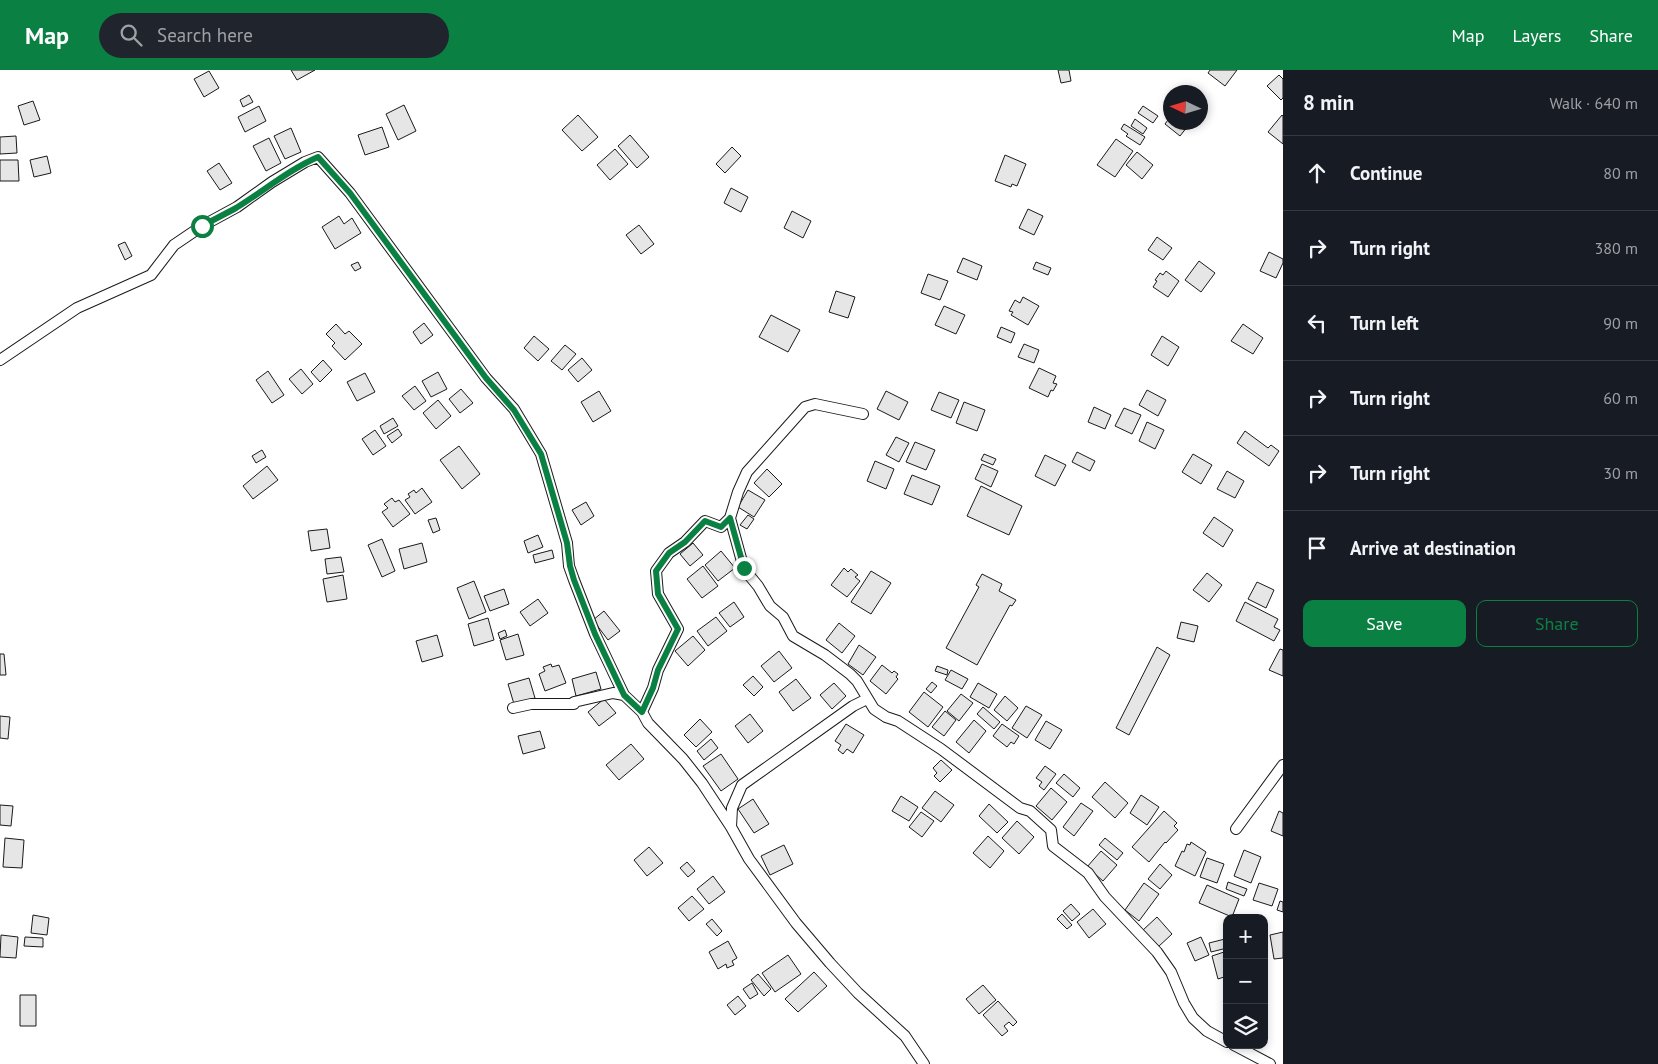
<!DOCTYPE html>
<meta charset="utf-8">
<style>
body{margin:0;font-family:"PT Sans",sans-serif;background:#20242c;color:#f1f3f6}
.controls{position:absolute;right:15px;bottom:15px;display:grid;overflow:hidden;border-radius:10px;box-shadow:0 2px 8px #0003}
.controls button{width:45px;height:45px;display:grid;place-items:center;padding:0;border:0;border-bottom:1px solid #363941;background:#171b24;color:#f1f3f6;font:25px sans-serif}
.compass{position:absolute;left:1163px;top:15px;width:45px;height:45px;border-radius:50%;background:#171b24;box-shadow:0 2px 8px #0003;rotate:274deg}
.stop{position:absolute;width:15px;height:15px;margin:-11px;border:4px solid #0b8043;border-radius:50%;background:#fff}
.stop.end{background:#0b8043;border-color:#fff;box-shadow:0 1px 5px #0008}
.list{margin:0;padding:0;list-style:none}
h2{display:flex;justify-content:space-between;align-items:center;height:65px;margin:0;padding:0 20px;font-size:21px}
h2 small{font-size:16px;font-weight:400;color:#9ea1a6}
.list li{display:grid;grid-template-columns:32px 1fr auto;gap:15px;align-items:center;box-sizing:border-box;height:75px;padding:0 20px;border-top:1px solid #363941}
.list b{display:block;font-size:19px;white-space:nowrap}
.list em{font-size:16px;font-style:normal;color:#9ea1a6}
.actions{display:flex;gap:10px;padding:15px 20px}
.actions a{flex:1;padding:11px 0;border:1px solid #0b8043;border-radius:10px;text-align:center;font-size:18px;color:#0b8043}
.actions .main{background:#0b8043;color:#fff}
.icon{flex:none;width:28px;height:28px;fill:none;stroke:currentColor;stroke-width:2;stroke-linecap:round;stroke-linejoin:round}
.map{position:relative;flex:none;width:1283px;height:994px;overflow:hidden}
header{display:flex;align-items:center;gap:30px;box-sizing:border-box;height:70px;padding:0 25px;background:#0b8043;color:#fff}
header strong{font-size:24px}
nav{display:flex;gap:28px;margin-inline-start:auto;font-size:18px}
.search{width:350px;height:45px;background:#20242c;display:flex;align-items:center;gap:12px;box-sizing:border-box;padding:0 18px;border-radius:28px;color:#9ea1a6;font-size:19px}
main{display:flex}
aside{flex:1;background:#171b24}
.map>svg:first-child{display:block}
.building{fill:#e6e6e6;stroke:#1a1a1a}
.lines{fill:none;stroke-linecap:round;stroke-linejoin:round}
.minor-casing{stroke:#1a1a1a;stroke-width:12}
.minor{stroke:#fff;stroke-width:10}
.route{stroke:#0b8043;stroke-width:6}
</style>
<header>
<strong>Map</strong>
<div class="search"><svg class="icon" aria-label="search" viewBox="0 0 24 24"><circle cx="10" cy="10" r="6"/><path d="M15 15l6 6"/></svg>Search here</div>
<nav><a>Map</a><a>Layers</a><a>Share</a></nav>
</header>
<main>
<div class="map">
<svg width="1283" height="994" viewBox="0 0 1283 994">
<rect width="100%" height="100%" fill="#fff"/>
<path class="building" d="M291 0H315L297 10Z
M1058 0H1069L1071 11 1061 13Z
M1210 0H1237L1225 16 1208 3Z
M209 1 219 18 204 27 194 9Z
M1279 5 1283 9V28L1281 30 1267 16Z
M249 25 253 32 243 37 240 30Z
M33 31 40 50 24 55 18 36Z
M404 35 416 61 398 70 386 44Z
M259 36 266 51 245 62 238 47Z
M1143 36 1158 46 1153 53 1138 43Z
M578 45 598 67 582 81 562 60Z
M1282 45 1283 46V74L1268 62Z
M1170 47V52H1191L1180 66 1165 54Z
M1135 49 1147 58 1143 64 1131 56Z
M1124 54 1145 67 1140 75 1126 66 1128 64 1121 59Z
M382 57 389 77 365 85 358 65Z
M291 58 301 82 285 89 274 66Z
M630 65 649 87 637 98 618 76Z
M16 66 17 83 0 84V67Z
M269 68 281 93 266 101 253 76Z
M1116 69 1133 81 1115 107 1097 95Z
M732 77 741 86 725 103 716 94Z
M615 79 628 94 610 110 597 95Z
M1137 82 1153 95 1142 109 1126 95Z
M1005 85 1026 94 1017 116 1012 114 1011 117 995 111Z
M47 86 51 103 34 107 30 90Z
M0 90H18L19 111H0Z
M219 93 232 113 220 120 207 101Z
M731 118 748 127 741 142 724 133Z
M1028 139 1043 146 1034 165 1019 158Z
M792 141 811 151 803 168 784 158Z
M339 146 344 154 352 148 361 163 335 179 322 157Z
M639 155 654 174 641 184 626 165Z
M1157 167 1172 178 1163 190 1148 180Z
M125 172 132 186 125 190 118 175Z
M1269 182 1283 189V193L1276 208 1260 201Z
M963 188 982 196 977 210 957 202Z
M1199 191 1215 203 1201 222 1185 210Z
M358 192 361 198 355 201 351 195Z
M1036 192 1051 198 1048 205 1033 199Z
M1166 201 1179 211 1168 227 1153 217 1157 211 1155 210 1160 203 1163 205Z
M928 204 948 211 940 230 921 223Z
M836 221 855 227 848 248 829 242Z
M1023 227 1039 236 1028 255 1011 245 1013 242 1009 241 1015 230 1020 233Z
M944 236 965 245 956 264 935 255Z
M771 245 800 260 788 282 759 267Z
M424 253 433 265 421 274 413 262Z
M336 254 345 264 349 261 362 274 345 290 332 276 335 273 326 264Z
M1243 254 1263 268 1253 284 1231 271Z
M1001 257 1015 263 1011 273 997 267Z
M534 266 549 279 538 291 524 278Z
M1162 266 1179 277 1168 296 1151 285Z
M1024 274 1039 280 1034 293 1018 287Z
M565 275 576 284 562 300 551 291Z
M582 288 592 300 578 312 568 300Z
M323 290 332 300 320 312 311 302Z
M1039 298 1056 306 1053 313 1057 314 1053 321 1051 320 1048 327 1029 318Z
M301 299 313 314 302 324 289 309Z
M268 301 284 325 272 333 256 310Z
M438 302 447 319 431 327 422 311Z
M365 303 375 322 357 331 347 312Z
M415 316 426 331 414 340 402 326Z
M461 319 473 333 460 343 449 329Z
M1147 320 1166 330 1158 346 1139 335Z
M599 321 611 341 593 352 581 332Z
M886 321 908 332 899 350 877 339Z
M939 322 959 330 951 348 931 340Z
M438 330 451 346 436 359 423 343Z
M964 332 985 340 977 361 956 353Z
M1094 337 1111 345 1105 359 1088 352Z
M1124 338 1141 345 1132 364 1115 356Z
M393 348 398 356 384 364 380 356Z
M1147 352 1164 360 1155 379 1139 371Z
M398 359 402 365 392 373 387 366Z
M375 360 386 376 373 385 362 369Z
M1245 361 1268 378 1271 375 1279 381 1269 396 1237 373Z
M896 367 909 373 899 392 886 385Z
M915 372 935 380 926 400 906 392Z
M459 376 480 404 462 419 440 390Z
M262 380 266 387 256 393 252 386Z
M1077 382 1095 391 1090 401 1072 392Z
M984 384 996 389 993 395 981 390Z
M1193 384 1212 395 1201 414 1182 402Z
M1045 385 1066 395 1055 416 1035 406Z
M875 391 894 399 886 419 867 411Z
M982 394 998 401 991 417 975 409Z
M267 396 278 410 253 429 243 416Z
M767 399 782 414 769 427 754 413Z
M1227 401 1244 411 1235 428 1217 419Z
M912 405 940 416 932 435 904 424Z
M981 416 1022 436 1009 465 967 446Z
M422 418 432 432 415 444 405 430 410 427 408 424 414 420 416 423Z
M748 420 765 430 754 447 738 437Z
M392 428 395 432 399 430 410 444 393 457 382 442 388 438 384 434Z
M586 432 594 446 581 455 572 440Z
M748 445 754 449 747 459 740 455Z
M1214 447 1233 460 1223 477 1203 463Z
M436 448 440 460 433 463 428 450Z
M327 459 330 478 311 481 308 461Z
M538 465 543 477 528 483 524 471Z
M382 469 395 501 382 507 368 475Z
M422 473 427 492 404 499 399 479Z
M693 473 703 485 690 496 680 484Z
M552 480 554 488 535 493 533 485Z
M721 481 735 498 718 511 705 495Z
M341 487 344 502 327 504 325 489Z
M703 496 718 516 702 528 687 509Z
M844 498 848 502 851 499 858 505 855 507 860 511 847 527 831 515Z
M871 501 891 513 871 544 851 532Z
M1207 503 1222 515 1209 532 1193 520Z
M982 504 1002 514 999 521 1016 530 1012 536 1010 535 977 595 946 578 979 517 976 515Z
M343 505 347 529 327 532 323 509Z
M474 511 486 542 469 549 457 518Z
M1257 512 1274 520 1266 538 1248 529Z
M504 519 509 534 490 541 484 526Z
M538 529 548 543 530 556 520 542Z
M734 532 744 547 730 557 719 543Z
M1245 532 1278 549 1274 557 1280 560 1274 571 1236 551Z
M604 541 620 561 608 570 593 550Z
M716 547 727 561 708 576 697 561Z
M488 548 494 570 474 576 468 554Z
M1181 552 1198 556 1194 572 1177 568Z
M839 553 855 566 842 583 826 570Z
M505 560 507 566 500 569 498 563Z
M518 564 524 585 506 590 500 570Z
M437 565 443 586 422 592 416 571Z
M693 566 705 580 688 596 675 581Z
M859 575 876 587 863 605 848 594Z
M1157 577 1170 585 1129 665 1116 658Z
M1280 579 1283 580V606L1269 600Z
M779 581 792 598 774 612 761 596Z
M0 584H4L6 605H0Z
M551 594 552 597 559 595 566 613 545 621 539 604 545 601 543 597Z
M882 595 892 603 894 601 898 604 896 607 898 609 886 624 870 611Z
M937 596 948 600 947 605 935 601Z
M951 600 968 609 962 619 945 610Z
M596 602 601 619 576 626 572 609Z
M753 606 763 617 754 626 743 615Z
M529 608 535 628 514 634 508 614Z
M796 609 811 628 793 641 779 622Z
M932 612 937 616 931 623 926 619Z
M834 613 846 626 832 639 820 625Z
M978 613 997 624 989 638 970 627Z
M924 622 943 637 928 657 909 642Z
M961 624 973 633 959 651 947 641Z
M1005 626 1018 638 1007 651 994 640Z
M604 629 616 643 599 656 588 642Z
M1026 636 1042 645 1027 668 1012 658Z
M983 637 1000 652 994 659 977 644Z
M945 641 956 650 944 666 932 657Z
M750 644 763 661 748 673 735 656Z
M0 646 10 647 8 669 0 668Z
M700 649 712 662 696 677 684 665Z
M974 650 986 661 969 683 956 672Z
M1046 651 1062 660 1050 679 1035 670Z
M846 654 864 665 853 683 847 679 843 684 838 680 841 675 835 671Z
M1002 654 1019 666 1014 674 1011 672 1007 677 993 666Z
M540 661 545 678 523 684 518 666Z
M711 669 718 678 704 690 697 681Z
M631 674 644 689 619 710 606 695Z
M721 684 738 709 721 721 703 696Z
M941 690 952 700 940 712 934 706 937 703 933 698Z
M1045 696 1056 704 1044 720 1039 716 1042 712 1036 708Z
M1064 704 1080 718 1073 727 1056 713Z
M1105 712 1128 733 1115 748 1092 727Z
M1051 718 1067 732 1052 750 1036 736Z
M935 721 954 735 941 752 922 738Z
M1141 725 1159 737 1147 755 1130 743Z
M901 726 918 737 909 751 892 741Z
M753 729 769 754 754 763 738 739Z
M1081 733 1093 741 1074 766 1063 757Z
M989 734 1008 752 997 763 979 746Z
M0 735 13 736 11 756 0 755Z
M1164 741 1177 753 1174 756 1178 760 1166 773 1165 772 1149 792 1132 777Z
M1279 741 1283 743V766L1271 761Z
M921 742 934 751 922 767 909 757Z
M1017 751 1034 767 1019 784 1002 768Z
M988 766 1004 781 990 798 973 783Z
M5 768 24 770 22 798 3 797Z
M1105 768 1123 783 1117 790 1099 775Z
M1191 772 1206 782 1195 806 1175 796 1182 781 1184 782 1187 774 1190 775Z
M784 775 793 794 770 805 761 786Z
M649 777 663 793 647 806 634 790Z
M1244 780 1261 787 1251 813 1234 806Z
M1101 781 1117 795 1103 811 1087 797Z
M1207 788 1224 794 1217 813 1200 807Z
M687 792 695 801 688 807 680 798Z
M1160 794 1172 805 1160 819 1148 809Z
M713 806 725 822 709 834 697 819Z
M1228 812 1247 819 1244 826 1226 819Z
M1144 813 1159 824 1139 851 1125 840Z
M1259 813 1278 819 1272 836 1253 830Z
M1207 815 1239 829 1232 847 1199 833Z
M692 826 704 839 689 851 678 838Z
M1280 831 1283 832V842L1277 840Z
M1071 834 1080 844 1072 851 1063 841Z
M1093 839 1106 854 1089 868 1077 852Z
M1062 844 1072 855 1067 859 1057 849Z
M33 845 49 848 47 865 31 863Z
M1157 847 1172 864 1158 877 1143 860Z
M712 849 722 861 717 866 706 854Z
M1283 862V888L1274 889 1270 865Z
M1 865 18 867 16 888 0 887Z
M25 867 43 868V877L24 876Z
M1201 867 1209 885 1195 891 1187 873Z
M1225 869 1227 878 1211 882 1209 873Z
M728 871 737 888 732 891 734 895 727 898 726 894 718 899 709 882Z
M1227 881V906L1218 909 1212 886Z
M788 885 801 904 775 922 762 903Z
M814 902 827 916 798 942 785 929Z
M758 904 771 919 764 926 751 910Z
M752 913 758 924 750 929 743 919Z
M983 915 996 930 979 944 966 929Z
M20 925H36V956H20Z
M738 926 746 936 735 945 727 935Z
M998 931 1017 952 1013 956 1009 952 1004 956 1008 961 1002 966 983 945Z"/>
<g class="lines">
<g class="minor-casing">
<path id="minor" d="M0 290 77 238 151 205 174 175 202 156 237 137 272 112 305 92 318 87 350 123 486 308 514 339 541 384 567 473 569 496 574 510 595 564 624 625 642 642 648 653 683 689 702 713 731 757 749 789 796 853 830 893 858 923 905 966 924 994
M730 448 744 499 758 516 770 536 783 547 793 566 825 585 850 604 857 611 874 639 886 647 898 651 941 679 1020 738 1030 741 1051 760 1053 776 1088 803 1105 827 1157 882 1171 902 1184 933 1193 948 1207 961 1227 972
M513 638 531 634H574V632L613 623 624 625
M642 642 653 618 658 600 678 559 658 524 656 501 669 483 685 472 705 451 721 457 730 448 738 422 747 402 805 337 815 334 863 344
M731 757 732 738 742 715 853 636 867 629
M1236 759 1283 695
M1234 975 1270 994"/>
</g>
<use href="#minor" class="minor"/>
</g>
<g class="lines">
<path class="route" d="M202 156C213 150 225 144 236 138 264 121 288 100 318 87L350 123 486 308 514 340 541 384 567 473 570 496 574 510 595 564 624 625 642 642 653 618 658 600 678 559 658 524 656 501 669 483 685 472 705 451 721 457 730 448 744 498"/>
</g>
</svg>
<div class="controls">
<button>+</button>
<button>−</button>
<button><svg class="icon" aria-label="layers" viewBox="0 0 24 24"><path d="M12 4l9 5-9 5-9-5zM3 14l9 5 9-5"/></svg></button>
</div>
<svg class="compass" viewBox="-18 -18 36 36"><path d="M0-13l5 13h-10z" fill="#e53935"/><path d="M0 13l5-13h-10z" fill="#9ea1a6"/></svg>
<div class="stop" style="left:202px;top:156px"></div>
<div class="stop end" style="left:744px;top:498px"></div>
</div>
<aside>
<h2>8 min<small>Walk · 640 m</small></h2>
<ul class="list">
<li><svg class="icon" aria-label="ahead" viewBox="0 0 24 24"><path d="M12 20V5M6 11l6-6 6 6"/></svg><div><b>Continue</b></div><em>80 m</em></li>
<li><svg class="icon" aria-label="right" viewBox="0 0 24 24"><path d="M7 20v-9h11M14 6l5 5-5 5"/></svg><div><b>Turn right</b></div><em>380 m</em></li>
<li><svg class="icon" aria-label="left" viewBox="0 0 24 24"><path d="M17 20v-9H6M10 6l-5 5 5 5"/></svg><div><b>Turn left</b></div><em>90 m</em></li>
<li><svg class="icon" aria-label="right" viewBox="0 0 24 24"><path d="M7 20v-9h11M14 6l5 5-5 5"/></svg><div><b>Turn right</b></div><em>60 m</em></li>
<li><svg class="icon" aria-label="right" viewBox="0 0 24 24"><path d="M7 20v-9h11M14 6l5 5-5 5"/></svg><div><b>Turn right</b></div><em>30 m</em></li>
<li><svg class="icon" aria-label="arrive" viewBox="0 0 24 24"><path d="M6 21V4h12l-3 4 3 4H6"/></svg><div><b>Arrive at destination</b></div></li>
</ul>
<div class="actions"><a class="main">Save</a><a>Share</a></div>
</aside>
</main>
